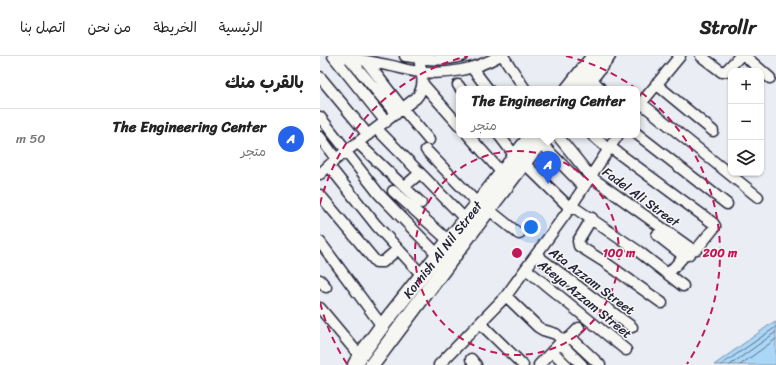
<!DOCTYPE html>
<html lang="ar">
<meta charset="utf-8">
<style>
body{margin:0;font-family:Sriracha,"Playpen Sans Arabic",sans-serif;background:#f6f6f6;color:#222;direction:rtl}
.controls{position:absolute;right:12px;top:12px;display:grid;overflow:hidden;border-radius:8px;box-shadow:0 1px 3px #0004}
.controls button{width:36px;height:36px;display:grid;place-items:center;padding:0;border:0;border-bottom:1px solid #e0e0e0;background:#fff;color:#222;font:20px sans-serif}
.you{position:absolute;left:211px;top:171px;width:14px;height:14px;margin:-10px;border:3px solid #fff;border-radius:50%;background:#1a73e8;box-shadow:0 0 0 6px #1a73e833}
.badge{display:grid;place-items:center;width:26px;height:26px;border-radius:50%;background:#2563eb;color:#fff;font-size:13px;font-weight:700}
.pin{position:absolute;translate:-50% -33px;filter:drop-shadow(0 1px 2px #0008)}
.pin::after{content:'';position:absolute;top:21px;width:14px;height:12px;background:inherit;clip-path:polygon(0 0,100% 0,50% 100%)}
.popup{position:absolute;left:136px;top:30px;width:184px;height:52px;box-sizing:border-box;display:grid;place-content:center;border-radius:8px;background:#fff;filter:drop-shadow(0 1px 3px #0005);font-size:13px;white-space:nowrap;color:#767676}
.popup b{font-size:15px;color:#222}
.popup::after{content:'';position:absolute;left:50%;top:100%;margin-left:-8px;border:8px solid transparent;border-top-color:#fff}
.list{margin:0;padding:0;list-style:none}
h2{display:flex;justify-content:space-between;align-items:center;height:52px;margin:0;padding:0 16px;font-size:17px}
h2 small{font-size:13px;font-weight:400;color:#767676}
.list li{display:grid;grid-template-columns:26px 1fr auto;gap:12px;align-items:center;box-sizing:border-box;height:60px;padding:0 16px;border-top:1px solid #e0e0e0}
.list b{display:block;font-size:15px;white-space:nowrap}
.list p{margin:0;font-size:13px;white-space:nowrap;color:#767676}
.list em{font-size:13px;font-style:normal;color:#767676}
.icon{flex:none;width:22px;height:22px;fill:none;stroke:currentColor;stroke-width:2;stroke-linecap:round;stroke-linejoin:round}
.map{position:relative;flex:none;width:456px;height:309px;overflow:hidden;direction:ltr}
header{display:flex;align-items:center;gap:24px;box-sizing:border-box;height:56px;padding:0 20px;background:#fff;border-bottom:1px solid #e0e0e0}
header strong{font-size:19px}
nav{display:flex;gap:22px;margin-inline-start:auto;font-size:14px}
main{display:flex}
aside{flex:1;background:#fff}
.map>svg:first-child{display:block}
.water{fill:#abd7f6;stroke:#748fab}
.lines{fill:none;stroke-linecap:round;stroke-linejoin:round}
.shore{stroke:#596a86;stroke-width:1}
.minor-casing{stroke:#22223b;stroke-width:13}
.highway-casing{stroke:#22223b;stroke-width:17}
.minor{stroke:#f6f6f2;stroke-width:10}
.highway{stroke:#f6f6f2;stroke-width:14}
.ring{fill:none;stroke:#c2185b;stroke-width:2;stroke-dasharray:7 5}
.labels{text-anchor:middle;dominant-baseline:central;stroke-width:3;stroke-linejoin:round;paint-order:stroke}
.street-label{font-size:13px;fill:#22223b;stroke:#f6f6f2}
.centre{fill:#c2185b;stroke:#f6f6f2;stroke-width:2}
.ring-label{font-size:12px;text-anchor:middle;font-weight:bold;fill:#c2185b;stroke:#f6f6f2;stroke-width:3;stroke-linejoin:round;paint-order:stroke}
</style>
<header>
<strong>Strollr</strong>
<nav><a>الرئيسية</a><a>الخريطة</a><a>من نحن</a><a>اتصل بنا</a></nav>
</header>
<main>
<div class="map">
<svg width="456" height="309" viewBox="0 0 456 309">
<rect width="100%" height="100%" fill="#eaedf3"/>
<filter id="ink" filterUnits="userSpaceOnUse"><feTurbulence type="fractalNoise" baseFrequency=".025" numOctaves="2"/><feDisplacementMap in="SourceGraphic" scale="8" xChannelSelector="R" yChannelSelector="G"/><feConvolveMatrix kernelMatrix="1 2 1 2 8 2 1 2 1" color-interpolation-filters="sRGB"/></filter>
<g filter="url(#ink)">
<path class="water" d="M456 266V309H394L448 270Z"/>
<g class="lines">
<path class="shore" d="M401 309 456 271
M410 309 456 276
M420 309 456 283"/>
<g class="minor-casing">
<path id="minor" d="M13 0 66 66
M17 0C35 3 53 6 72 10 81 12 92 16 102 16 128 19 156 13 179 0
M85 0C106 3 120 6 142 0
M183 0 205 33
M381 0 402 16 406 15 420 0
M425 0 450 22
M29 2 76 58
M46 5 83 53 109 84
M152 12 168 33
M0 21 48 79
M271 22 281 33
M103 28 139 69
M336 28 393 75
M138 29 141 33
M321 47 438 141
M318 51 360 0
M0 61 27 95
M57 73 146 164
M317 78 407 148
M148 79 182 117
M179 79 195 100
M237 79 271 121 373 194 377 193 394 172 395 170 393 167 290 91
M272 79 289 94
M0 81 16 103
M220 86 264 131
M38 87 101 147
M106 94 158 148
M26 96 59 138 118 199
M204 107 250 152
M9 110 56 169 102 219
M0 118 16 103 96 42C107 30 101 16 99 2
M84 131 100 117
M73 135 129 185
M0 139 56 206H63L78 193
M252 150 318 195 363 230
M168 153 199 178
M272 162 258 185 259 190 283 205 342 247
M337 179 364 200 368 199 373 194
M0 186 62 270
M216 199 312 271
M206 213 306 294
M348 218 364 200
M0 224 6 231
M186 240 218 271 223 274 236 278 243 285
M0 252 40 300
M160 267 203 309
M250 281 280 309
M240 287 262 309
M232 295 246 309
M151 303 156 309
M119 309 186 240 250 152 298 79
M219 309 240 287 250 281 259 272"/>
</g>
<g class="highway-casing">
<g id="highway">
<path d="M248 33 274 0"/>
<path d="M262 33 288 0"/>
<path id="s1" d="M35 309 40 300 62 270 212 79"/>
<path d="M52 309 174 146 225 79"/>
</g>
</g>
<use href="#minor" class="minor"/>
<use href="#highway" class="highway"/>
</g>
</g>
<g class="ring">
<circle cx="197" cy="197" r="102"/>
<path d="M27 308A203 203 0 0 1 0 246M0 148A203 203 0 0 1 148 0M246 0A203 203 0 0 1 367 308"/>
</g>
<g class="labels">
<g class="street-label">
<text transform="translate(321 141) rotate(36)">Fadel Ali Street</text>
<text stroke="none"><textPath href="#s1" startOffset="145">Kornish Al Nil Street</textPath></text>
<text transform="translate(272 225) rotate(37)">Ata Azzam Street</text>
<text transform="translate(265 243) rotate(39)">Ateya Azzam Street</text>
</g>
</g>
<circle cx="197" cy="197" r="6" class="centre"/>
<g class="ring-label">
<text x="299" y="201">100 m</text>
<text x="400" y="201">200 m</text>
</g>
</svg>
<div class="controls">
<button>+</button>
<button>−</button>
<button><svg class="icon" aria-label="layers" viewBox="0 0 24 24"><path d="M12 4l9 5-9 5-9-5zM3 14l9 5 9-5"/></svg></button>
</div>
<div class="you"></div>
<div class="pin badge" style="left:228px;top:128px">A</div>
<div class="popup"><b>The Engineering Center</b>متجر</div>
</div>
<aside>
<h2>بالقرب منك<small></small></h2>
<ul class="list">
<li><span class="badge">A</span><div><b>The Engineering Center</b><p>متجر</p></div><em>50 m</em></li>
</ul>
</aside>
</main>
